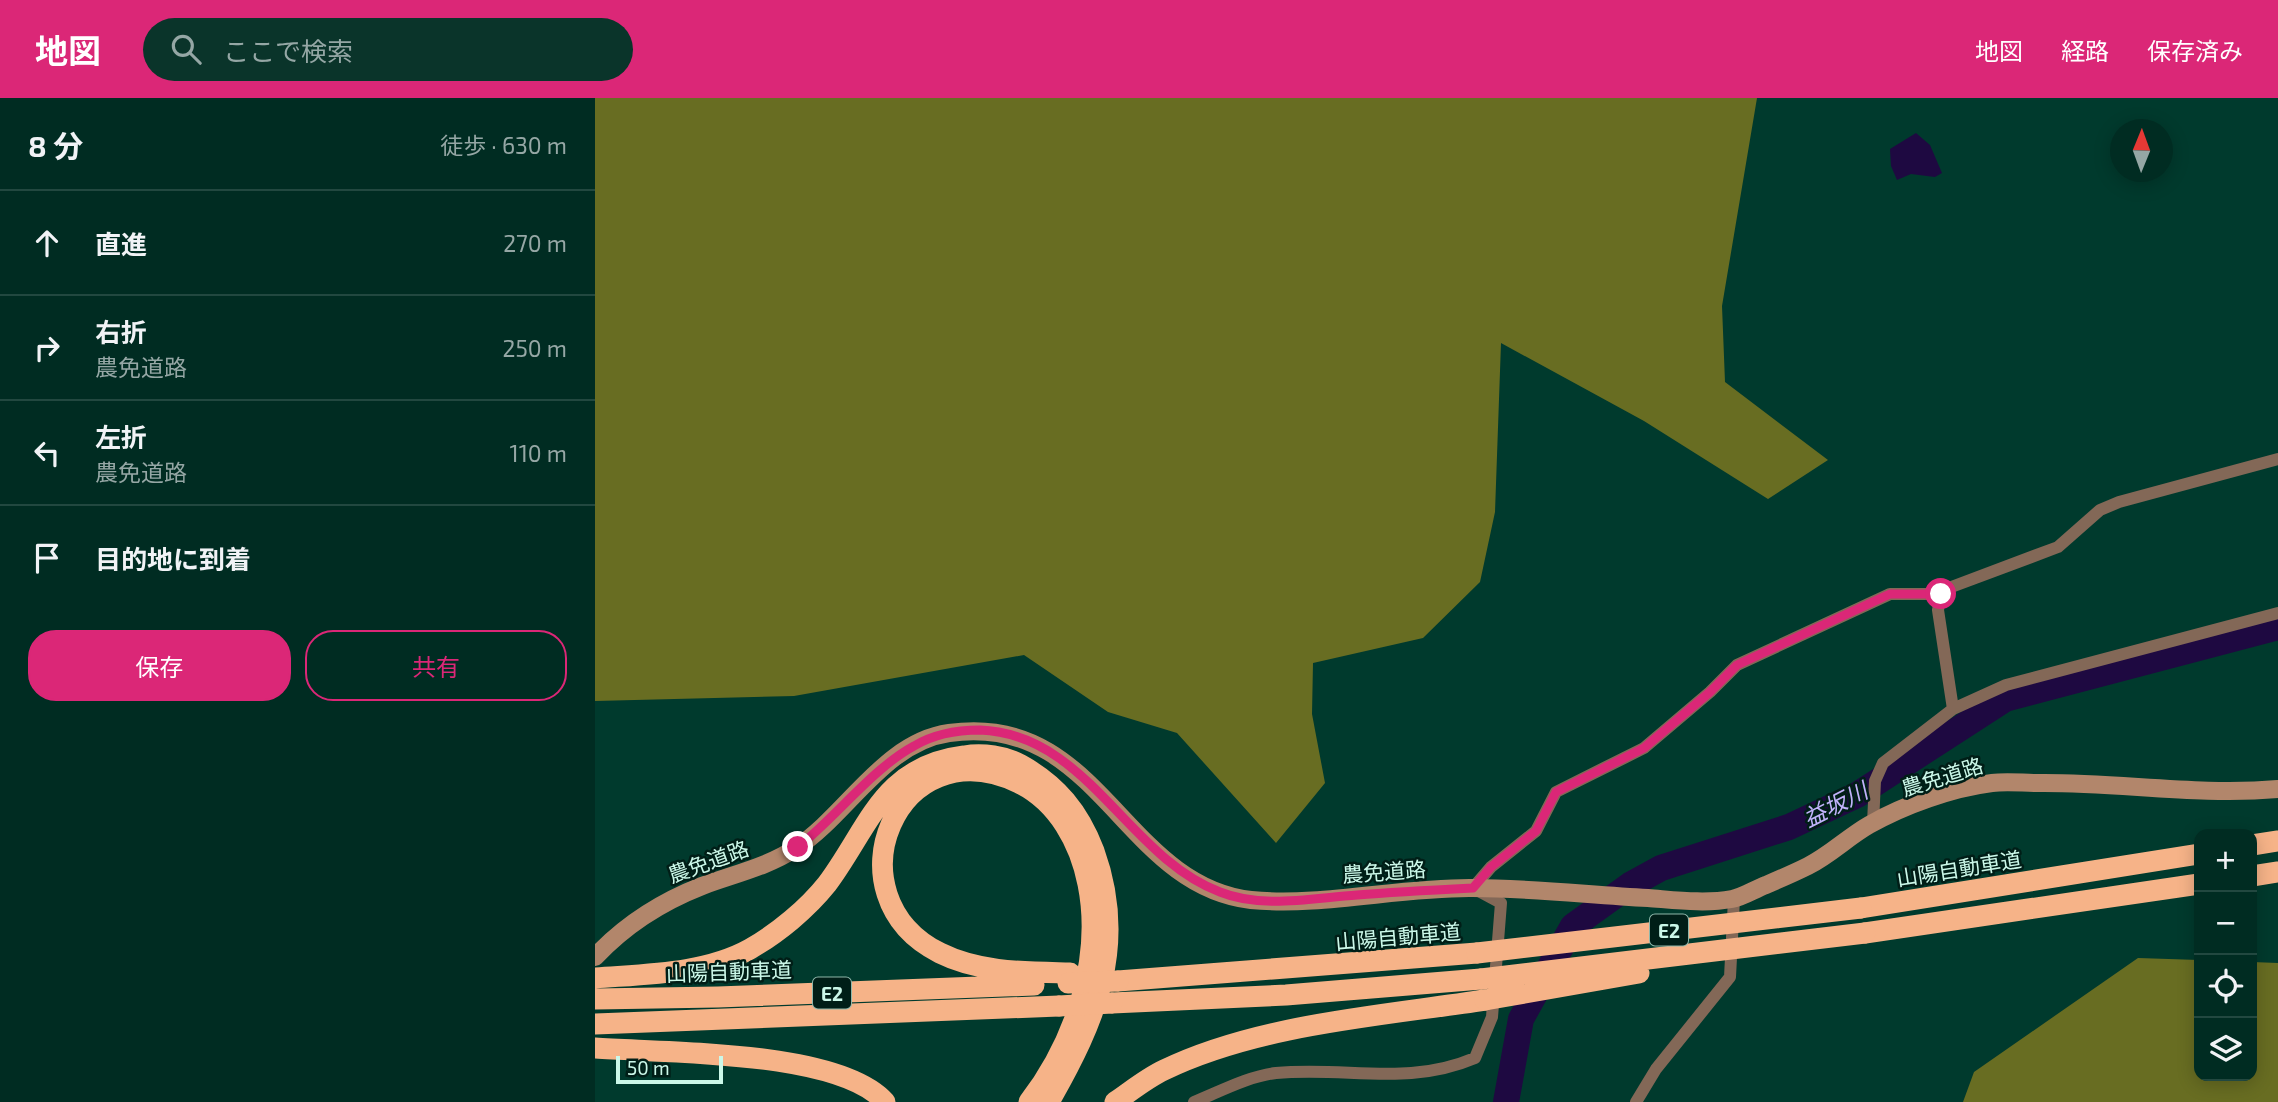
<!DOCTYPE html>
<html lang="ja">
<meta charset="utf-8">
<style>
body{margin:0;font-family:"Exo 2","Noto Sans JP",sans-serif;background:#0a342a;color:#f1f3f6}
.controls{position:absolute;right:21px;bottom:21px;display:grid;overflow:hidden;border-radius:14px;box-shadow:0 4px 18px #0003}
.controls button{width:63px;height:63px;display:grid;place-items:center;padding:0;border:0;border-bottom:2px solid #224840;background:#002c22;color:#f1f3f6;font:35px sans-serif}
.compass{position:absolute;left:1515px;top:21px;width:63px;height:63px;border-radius:50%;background:#002c22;box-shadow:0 4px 18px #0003;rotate:1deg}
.scale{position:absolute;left:21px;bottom:18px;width:107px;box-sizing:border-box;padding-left:7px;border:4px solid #cbf8e9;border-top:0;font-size:19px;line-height:24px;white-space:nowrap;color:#cbf8e9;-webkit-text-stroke:5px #001e17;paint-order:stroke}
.stop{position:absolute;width:21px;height:21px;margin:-16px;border:5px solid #db2777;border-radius:50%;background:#fff}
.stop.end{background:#db2777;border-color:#fff;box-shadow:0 2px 7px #0008}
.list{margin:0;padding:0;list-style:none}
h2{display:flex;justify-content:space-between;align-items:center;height:91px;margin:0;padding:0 28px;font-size:30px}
h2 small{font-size:23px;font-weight:400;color:#95a7a5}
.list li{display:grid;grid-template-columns:46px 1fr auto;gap:21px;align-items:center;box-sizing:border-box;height:105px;padding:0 28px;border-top:2px solid #224840}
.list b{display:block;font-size:26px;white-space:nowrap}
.list p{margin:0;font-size:23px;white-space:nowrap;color:#95a7a5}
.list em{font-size:23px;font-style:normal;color:#95a7a5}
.actions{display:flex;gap:14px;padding:21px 28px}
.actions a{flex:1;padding:16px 0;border:2px solid #db2777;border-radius:28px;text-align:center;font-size:24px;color:#db2777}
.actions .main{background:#db2777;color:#fff}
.icon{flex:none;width:38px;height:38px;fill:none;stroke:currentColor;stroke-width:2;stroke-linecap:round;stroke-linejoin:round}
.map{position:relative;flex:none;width:1683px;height:1004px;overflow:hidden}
header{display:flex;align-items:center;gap:42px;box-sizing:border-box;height:98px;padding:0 35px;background:#db2777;color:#fff}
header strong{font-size:33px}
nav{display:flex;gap:38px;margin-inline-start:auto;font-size:24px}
.search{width:490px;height:63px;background:#0a342a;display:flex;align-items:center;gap:18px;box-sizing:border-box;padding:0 24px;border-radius:38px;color:#95a7a5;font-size:26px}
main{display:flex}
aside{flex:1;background:#002c22}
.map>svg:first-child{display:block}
.forest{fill:#686d22}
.water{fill:#1e0941}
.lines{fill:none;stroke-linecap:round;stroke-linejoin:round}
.river{stroke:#1e0941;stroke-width:26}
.street{stroke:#836857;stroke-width:12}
.secondary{stroke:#b2866b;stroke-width:18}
.highway{stroke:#f6b388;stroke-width:21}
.highway-bridge{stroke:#f6b388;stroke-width:21}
.route{stroke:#db2777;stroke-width:9}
.labels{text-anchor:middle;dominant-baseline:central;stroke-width:5;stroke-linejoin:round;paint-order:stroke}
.shield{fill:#001e17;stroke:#8eb7aa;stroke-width:2}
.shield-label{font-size:19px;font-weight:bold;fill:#cbf8e9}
.street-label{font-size:21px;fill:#cbf8e9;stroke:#001e17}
.water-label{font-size:23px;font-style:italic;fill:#c1b2fb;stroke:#001e17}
</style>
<header>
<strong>地図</strong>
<div class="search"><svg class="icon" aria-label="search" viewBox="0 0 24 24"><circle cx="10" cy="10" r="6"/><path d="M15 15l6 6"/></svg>ここで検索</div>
<nav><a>地図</a><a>経路</a><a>保存済み</a></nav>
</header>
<main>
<aside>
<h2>8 分<small>徒歩 · 630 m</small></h2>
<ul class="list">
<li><svg class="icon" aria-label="ahead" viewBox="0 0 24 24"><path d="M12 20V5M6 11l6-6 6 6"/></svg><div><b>直進</b></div><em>270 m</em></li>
<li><svg class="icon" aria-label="right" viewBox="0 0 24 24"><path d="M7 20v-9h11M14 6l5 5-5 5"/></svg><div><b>右折</b><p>農免道路</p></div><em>250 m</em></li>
<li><svg class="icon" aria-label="left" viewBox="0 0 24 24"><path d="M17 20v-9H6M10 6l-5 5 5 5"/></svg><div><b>左折</b><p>農免道路</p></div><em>110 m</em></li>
<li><svg class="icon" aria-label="arrive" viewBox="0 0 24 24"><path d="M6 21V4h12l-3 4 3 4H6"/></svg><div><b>目的地に到着</b></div></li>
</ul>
<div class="actions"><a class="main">保存</a><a>共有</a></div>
</aside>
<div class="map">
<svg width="1683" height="1004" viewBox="0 0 1683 1004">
<rect width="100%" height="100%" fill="#003a2d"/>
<path class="forest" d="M0 0H1162L1127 208 1130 284 1233 362 1173 401 1049 323 906 245 900 414 885 484 828 540 718 565 717 616 730 685 681 745 582 635 513 614 429 557 199 598 0 603Z
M1543 860 1604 862V978H1657V864L1683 865V1004H1368L1379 974Z"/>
<path class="water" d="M1321 35 1335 47 1347 75 1340 79 1316 76 1302 82 1296 68 1295 51Z"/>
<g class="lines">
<path class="river" d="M911 1004 926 921 956 867 978 828 1035 787 1066 770 1194 729 1262 697 1410 601 1683 529"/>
<path class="street" d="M1358 611 1411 587 1683 515
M1278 725 1280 683 1288 665 1358 611 1343 512 1346 496 1351 491 1463 449 1505 412 1524 404 1683 361
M599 1004C624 994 654 978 681 975 751 968 812 989 880 960L897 919 906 805 878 790 896 769 941 733 961 694 1049 650 1115 594 1142 567 1295 496H1346
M1041 1004 1061 971 1135 879 1139 801"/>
<path class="secondary" d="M0 859C30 827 66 804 107 788 139 776 172 769 201 750 252 717 289 644 354 635 504 613 527 787 656 802 726 809 806 789 878 790 936 790 995 797 1053 800 1080 802 1110 806 1137 801 1148 799 1160 791 1171 787 1185 781 1199 775 1213 768 1235 757 1253 739 1274 727 1309 707 1357 690 1397 685 1411 683 1428 685 1443 685 1523 684 1603 698 1683 691"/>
<path class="highway" d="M1657 747 1683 743
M1657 778 1683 774
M1266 810 1604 756
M1270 835 1604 786
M0 880C51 876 110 876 155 851 183 835 212 811 232 786 274 730 287 668 369 658 388 655 410 658 426 667 462 687 484 714 499 753 533 847 501 922 454 1004
M523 883 882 855
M0 901 123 899 439 887
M517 905 691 897 886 881
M0 926 464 908
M0 950C70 955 244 952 290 1004
M434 1004C480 944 508 861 493 786 485 745 463 704 424 685 302 626 231 798 345 855 385 875 431 874 475 875
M520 1004C536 993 552 980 569 972 664 926 787 918 890 902"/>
<path class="highway-bridge" d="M882 855 1266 810
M886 881 1270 835
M473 885 523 883
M890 902 1044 875
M464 908 517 905"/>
</g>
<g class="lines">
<path class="route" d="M203 749C241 719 278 670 319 648 339 636 361 632 385 632 493 636 532 759 625 794 667 811 717 800 762 797 800 794 839 792 878 790L896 769 941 733 961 694 1049 650 1115 594 1142 567 1295 496H1346"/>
</g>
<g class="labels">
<g class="shield">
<rect x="1055" y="816.5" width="38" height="31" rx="5"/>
<rect x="218" y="879.5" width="38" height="31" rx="5"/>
</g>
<g class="shield-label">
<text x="1074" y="832">E2</text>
<text x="237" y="895">E2</text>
</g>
<g class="street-label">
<text transform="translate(1347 678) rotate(-17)">農免道路</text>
<text transform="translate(113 763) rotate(-20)">農免道路</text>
<text transform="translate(1364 770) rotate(-9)">山陽自動車道</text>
<text transform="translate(789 773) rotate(-4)">農免道路</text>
<text transform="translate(803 838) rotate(-5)">山陽自動車道</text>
<text transform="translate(134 873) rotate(-2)">山陽自動車道</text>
</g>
<g class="water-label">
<text transform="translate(1240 706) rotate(-27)">益坂川</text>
</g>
</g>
</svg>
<div class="controls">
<button>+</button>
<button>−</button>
<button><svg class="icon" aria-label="locate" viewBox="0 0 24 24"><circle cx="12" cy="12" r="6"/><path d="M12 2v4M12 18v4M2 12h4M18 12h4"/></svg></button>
<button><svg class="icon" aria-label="layers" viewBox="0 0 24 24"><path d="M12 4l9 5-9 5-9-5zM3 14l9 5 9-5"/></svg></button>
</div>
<svg class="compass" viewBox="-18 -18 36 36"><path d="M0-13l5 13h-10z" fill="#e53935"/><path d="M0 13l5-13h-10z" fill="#95a7a5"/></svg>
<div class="scale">50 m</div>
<div class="stop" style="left:1346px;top:496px"></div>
<div class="stop end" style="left:203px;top:749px"></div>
</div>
</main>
